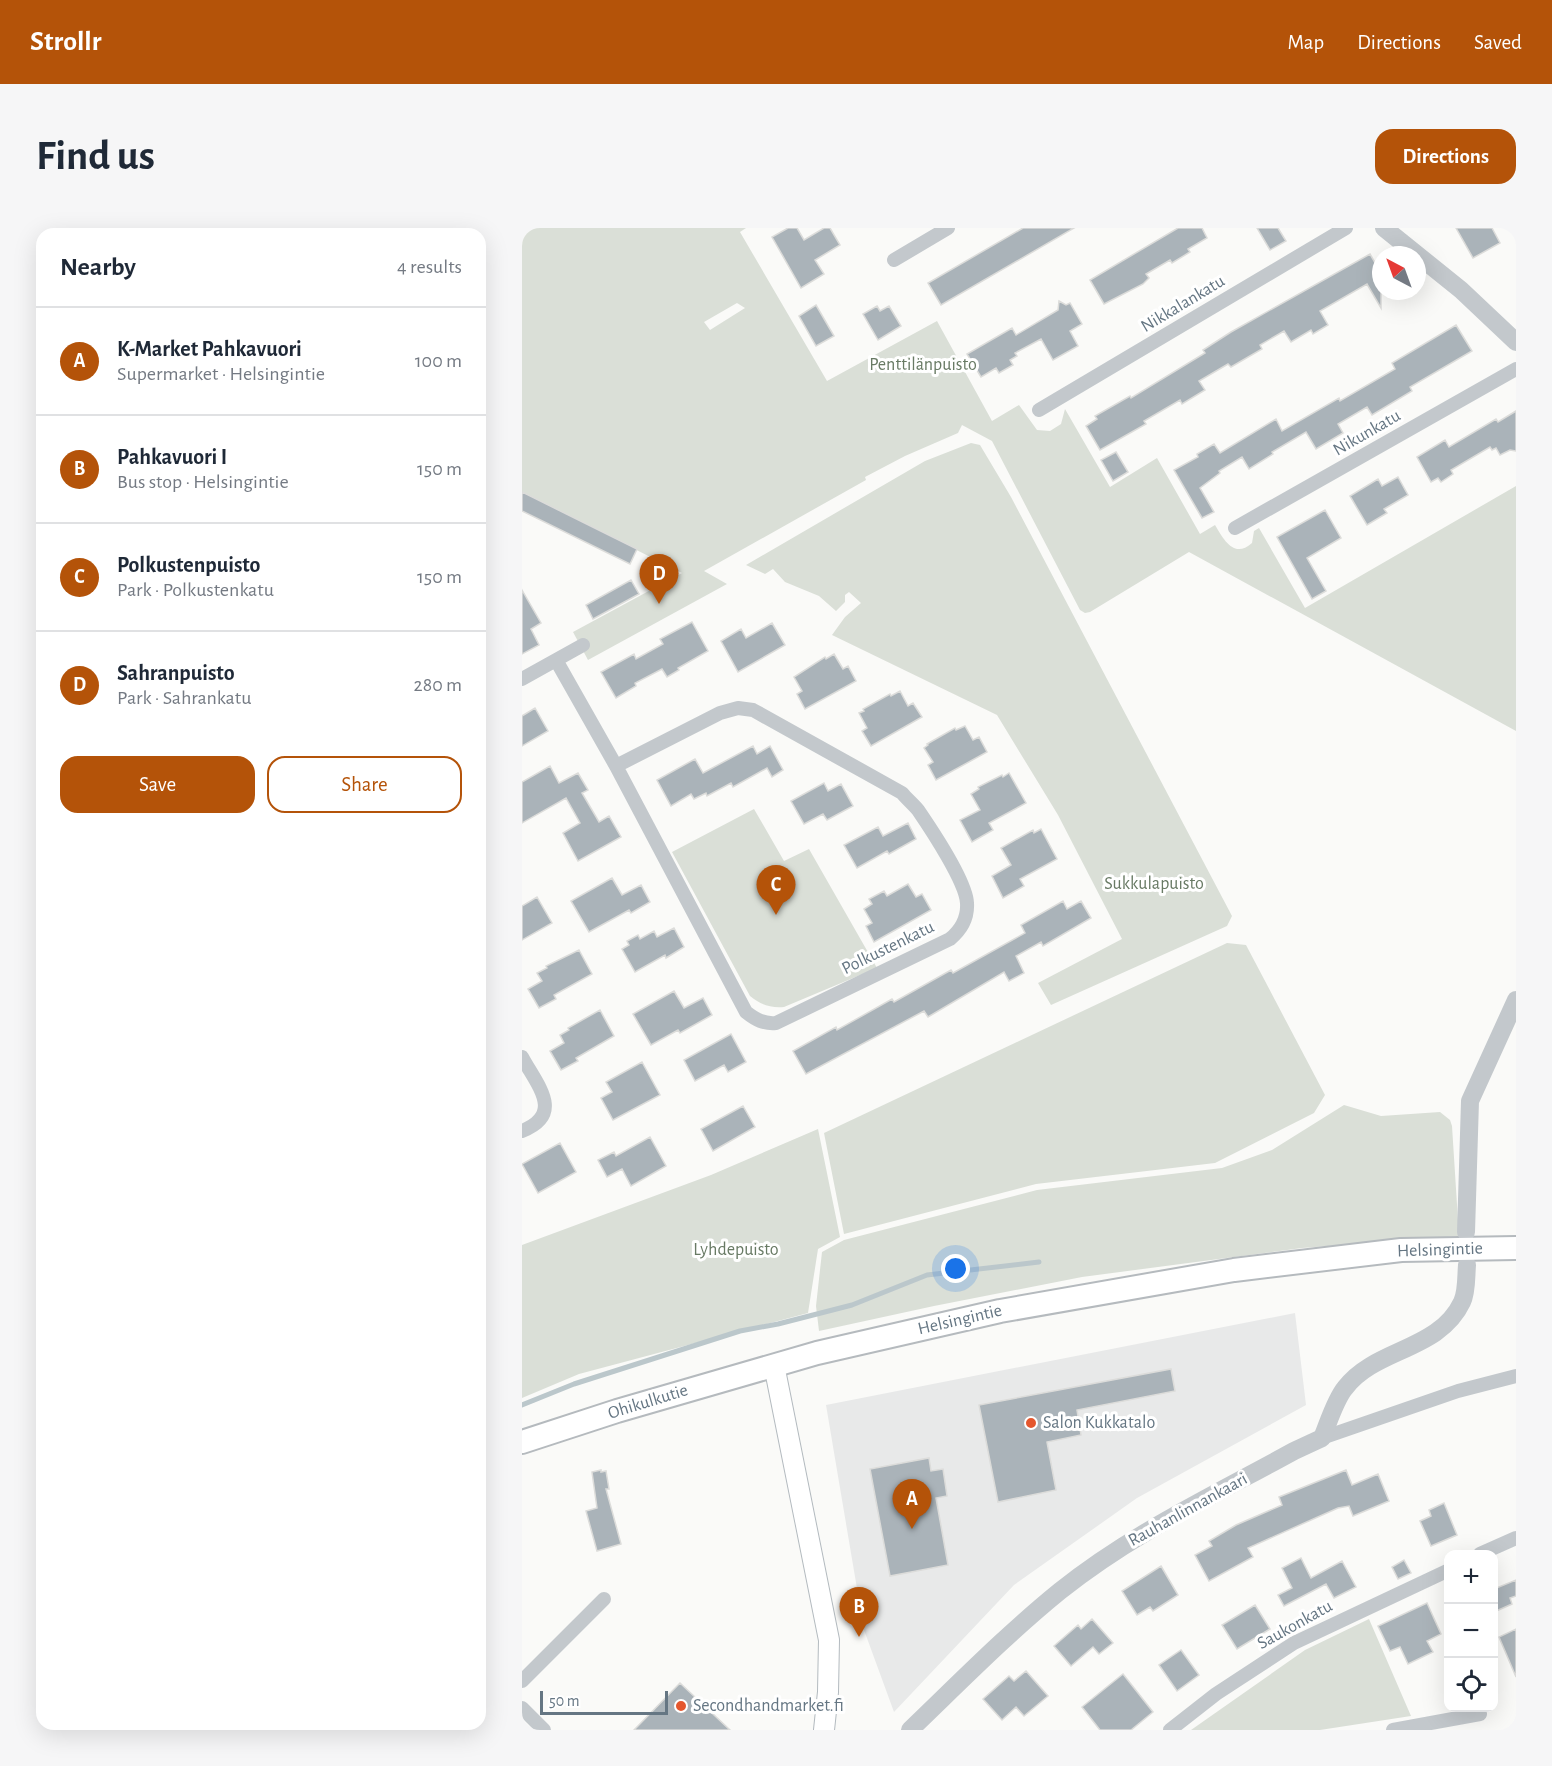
<!DOCTYPE html>
<meta charset="utf-8">
<style>
body{margin:0;font-family:"Alegreya Sans",sans-serif;background:#f6f6f7;color:#1f2937}
.controls{position:absolute;right:18px;bottom:18px;display:grid;overflow:hidden;border-radius:12px;box-shadow:0 6px 24px #0002}
.controls button{width:54px;height:54px;display:grid;place-items:center;padding:0;border:0;border-bottom:2px solid #e0e1e3;background:#fff;color:#1f2937;font:30px sans-serif}
.compass{position:absolute;left:850px;top:18px;width:54px;height:54px;border-radius:50%;background:#fff;box-shadow:0 6px 24px #0002;rotate:319deg}
.scale{position:absolute;left:18px;bottom:15px;width:128px;box-sizing:border-box;padding-left:6px;border:3px solid #657683;border-top:0;font-size:16px;line-height:21px;white-space:nowrap;color:#657683;-webkit-text-stroke:4px #fff;paint-order:stroke}
.you{position:absolute;left:434px;top:1041px;width:21px;height:21px;margin:-15px;border:4px solid #fff;border-radius:50%;background:#1a73e8;box-shadow:0 0 0 9px #1a73e833}
.badge{display:grid;place-items:center;width:39px;height:39px;border-radius:50%;background:#b45309;color:#fff;font-size:20px;font-weight:700}
.pin{position:absolute;translate:-50% -50px;filter:drop-shadow(0 2px 3px #0008)}
.pin::after{content:'';position:absolute;top:32px;width:21px;height:18px;background:inherit;clip-path:polygon(0 0,100% 0,50% 100%)}
.list{margin:0;padding:0;list-style:none}
h2{display:flex;justify-content:space-between;align-items:center;height:78px;margin:0;padding:0 24px;font-size:26px}
h2 small{font-size:20px;font-weight:400;color:#747a83}
.list li{display:grid;grid-template-columns:39px 1fr auto;gap:18px;align-items:center;box-sizing:border-box;height:108px;padding:0 24px;border-top:2px solid #e0e1e3}
.list b{display:block;font-size:22px;white-space:nowrap}
.list p{margin:0;font-size:20px;white-space:nowrap;color:#747a83}
.list em{font-size:20px;font-style:normal;color:#747a83}
.actions{display:flex;gap:12px;padding:18px 24px}
.actions a{flex:1;padding:14px 0;border:2px solid #b45309;border-radius:18px;text-align:center;font-size:21px;color:#b45309}
.actions .main{background:#b45309;color:#fff}
.icon{flex:none;width:33px;height:33px;fill:none;stroke:currentColor;stroke-width:2;stroke-linecap:round;stroke-linejoin:round}
.map{position:relative;flex:none;width:994px;height:1502px;overflow:hidden;border-radius:18px}
header{display:flex;align-items:center;gap:36px;box-sizing:border-box;height:84px;padding:0 30px;background:#b45309;color:#fff}
header strong{font-size:28px}
nav{display:flex;gap:33px;margin-inline-start:auto;font-size:21px}
.intro{display:flex;align-items:center;justify-content:space-between;box-sizing:border-box;height:144px;padding:0 36px}
h1{margin:0;font-size:42px}
.button{padding:15px 27px;border-radius:18px;background:#b45309;color:#fff;font-size:21px;font-weight:700}
main{display:flex;gap:36px;padding:0 36px}
aside{flex:1;background:#fff;border-radius:18px;box-shadow:0 6px 24px #0002}
.map>svg:first-child{display:block}
.built{fill:#e8e9e9}
.green{fill:#dadfd7;fill-rule:evenodd}
.lines{fill:none;stroke-linecap:round;stroke-linejoin:round}
.stream{stroke:#bbc7cb;stroke-width:5}
.building{fill:#aab3b9;stroke:#dcdcda;stroke-width:1.5}
.secondary-casing{stroke:#b3babf;stroke-width:22}
.primary-casing{stroke:#b5babe;stroke-width:26}
.minor{stroke:#c3c8cc;stroke-width:14}
.tertiary{stroke:#c3c8cc;stroke-width:18}
.secondary{stroke:#fff;stroke-width:20}
.primary{stroke:#fff;stroke-width:22}
.poi-dot{fill:#e4572e;stroke:#fff;stroke-width:2}
.labels{text-anchor:middle;dominant-baseline:central;stroke-width:6;stroke-linejoin:round;paint-order:stroke}
.street-label{font-size:18px;fill:#657683;stroke:#fff}
.park-label{font-size:18px;fill:#687a64;stroke:#fff}
.poi-label{font-size:18px;fill:#657683;stroke:#fff;text-anchor:start}
</style>
<header>
<strong>Strollr</strong>
<nav><a>Map</a><a>Directions</a><a>Saved</a></nav>
</header>
<div class="intro"><h1>Find us</h1><a class="button">Directions</a></div>
<main>
<aside>
<h2>Nearby<small>4 results</small></h2>
<ul class="list">
<li><span class="badge">A</span><div><b>K-Market Pahkavuori</b><p>Supermarket · Helsingintie</p></div><em>100 m</em></li>
<li><span class="badge">B</span><div><b>Pahkavuori I</b><p>Bus stop · Helsingintie</p></div><em>150 m</em></li>
<li><span class="badge">C</span><div><b>Polkustenpuisto</b><p>Park · Polkustenkatu</p></div><em>150 m</em></li>
<li><span class="badge">D</span><div><b>Sahranpuisto</b><p>Park · Sahrankatu</p></div><em>280 m</em></li>
</ul>
<div class="actions"><a class="main">Save</a><a>Share</a></div>
</aside>
<div class="map">
<svg width="994" height="1502" viewBox="0 0 994 1502">
<rect width="100%" height="100%" fill="#fafaf8"/>
<path class="built" d="M773 1085 784 1177 615 1270 492 1357 372 1484 342 1402 304 1177Z"/>
<path class="green" d="M0 0H224L218 4 305 153 415 93 470 193 497 177 515 202 528 203 539 196 543 181 588 259 635 230 678 306 693 297C702 312 712 331 730 315L732 303 737 300 783 380 994 258V503L667 324 568 384 563 385 558 382 470 213 440 197 436 205 383 228 343 249 344 252 182 343 205 356 66 432 51 404 160 345 0 264ZM215 75 223 80 188 102 182 94Z
M449 215 458 217 489 269 710 688 705 698 529 777 516 755 600 711 536 587 475 487 310 407 323 389 339 375 327 364 323 367V374L314 383 297 368 263 354 251 341 243 346 224 337 403 233Z
M232 581 262 633 287 621 355 740 262 779C248 780 239 777 228 768L150 624Z
M705 715 724 717 803 867 792 885 693 935 514 956 322 1006 302 905Z
M822 877 859 888 918 884 928 892 930 898 937 1008 780 1020 560 1049 412 1078 297 1103 294 1078 300 1024 322 1012 515 962 700 940 750 922Z
M296 901 318 1009 296 1021 286 1085 57 1146 0 1170V1017L189 947Z
M847 1391 889 1488 798 1502H669L783 1422Z"/>
<g class="lines">
<path class="stream" d="M0 1177 52 1156 218 1103 256 1096 330 1077 405 1047 517 1034"/>
</g>
<path class="building" d="M266 0H275L282 12 302 0H308L318 17 293 32 302 46 279 60 250 9Z
M501 0H552L419 77 406 55Z
M656 0H680L685 10 666 21 668 24 650 35 648 32 624 46 627 50 621 56 582 76 568 52Z
M735 0H756L764 13 748 22Z
M934 0H970L978 15 951 30Z
M848 26 859 45V80L845 56 798 83 806 97 791 106 789 102 769 114 762 103 738 117 740 121 709 139 706 136 677 153 683 162 660 176 658 172 622 193 624 196 578 222 564 198 575 191 573 188 608 168 609 170 683 125 681 122 709 104Z
M537 73 544 77 548 75 560 96 548 103 556 118 531 132 519 111 493 125 495 128 488 132 491 137 477 145 474 140 459 149 445 126 490 100 494 107 536 82Z
M294 77 312 108 294 118 277 88Z
M355 78 358 83 367 78 379 98 356 112 341 86Z
M934 97 950 123 888 159 890 163 850 187 845 179 816 196 821 205 794 221 784 204 750 224 751 226 727 241 720 229 697 243 698 245 678 260 692 284 680 290 652 242 676 229 675 226 692 216 698 225 754 191 760 203 817 170 818 173 873 141 870 135Z
M994 183V223L988 222 978 227 974 220 970 222 968 219 929 242 931 246 919 254 916 250 909 254 895 229 923 212 927 219 974 191 976 194Z
M594 224 606 244 591 253 579 232Z
M876 249 886 267 862 281 865 285 845 297 828 268 856 251 860 258Z
M0 264 115 321 108 336 0 283Z
M803 282 819 310 785 330 804 363 790 371 755 309Z
M109 352 117 366 71 391 64 377Z
M0 362 19 395 9 401 17 417 0 426Z
M170 394 186 423 156 440 157 442 145 449 140 441 113 455 114 458 94 470 79 444 112 426 114 431 141 416 138 411Z
M250 395 263 417 216 444 199 413 219 401 224 410Z
M312 426 321 441 326 438 334 453 283 481 275 466 280 463 272 449 303 429 304 431Z
M378 463 386 478 391 475 400 489 349 518 340 503 345 500 337 485 342 483 341 481 368 466 369 468Z
M13 480 26 503 0 518V488Z
M443 498 451 512 457 509 465 524 414 552 406 537 411 534 402 520 406 517 405 516 433 500 434 502Z
M231 518 235 526 248 518 261 542 250 549 245 540 211 559 209 555 185 568 184 565 172 571 169 566 149 578 135 552 173 531 181 545Z
M28 538 37 555 56 545 66 562 60 565 77 594 87 588 99 609 56 633 41 605 58 595 44 570 0 595V554Z
M487 545 504 575 467 595 471 602 450 614 438 592 458 582 449 566 457 561 456 559 480 547 481 549Z
M302 555 306 563 319 556 331 578 305 592 301 586 282 596 269 573Z
M386 595 394 611 367 626 365 623 335 640 322 617 356 599 361 608Z
M519 601 535 631 498 651 502 658 481 670 470 648 489 637 479 620 511 602 512 605Z
M90 650 100 667 119 657 128 674 109 685 107 682 67 704 49 673Z
M386 656 394 669 400 666 409 682 352 714 344 698 350 695 342 681 350 676 347 671 362 663 365 668Z
M15 669 30 695 0 712V678Z
M541 673 545 681 559 673 569 690 521 718 519 714 494 728 502 745 487 753 482 744 406 789 402 783 284 846 271 823 314 799 315 802 370 771 372 774 429 742 431 745 503 705 499 697Z
M152 700 162 719 144 730 143 727 113 744 100 721 107 717 105 713 116 707 118 711 132 703 135 709Z
M57 722 70 746 32 767 34 771 17 780 6 761 20 753 15 745 25 740 24 738Z
M152 763 162 780 181 770 190 787 158 805 156 802 129 817 111 786Z
M78 782 92 808 54 830 56 833 39 842 28 823 42 815 38 807 47 802 46 800Z
M209 806 224 834 206 844 202 837 173 853 162 832Z
M120 834 138 867 91 892 79 870 90 864 84 854Z
M221 878 233 899 191 923 179 901Z
M128 909 144 938 109 958 100 941 85 949 76 932 92 924 94 928Z
M38 915 54 944 16 965 0 936Z
M649 1141 653 1163 555 1182 559 1207 525 1214 534 1262 476 1274 457 1177Z
M407 1230 409 1243 421 1241 425 1268 414 1270 426 1337 368 1348 348 1241Z
M79 1242V1244L84 1243 87 1261H84L99 1316 75 1323 64 1283 75 1280 70 1244Z
M824 1242 830 1257 856 1246 867 1273 831 1288 827 1278 816 1280 726 1320 731 1329 687 1353 673 1327 690 1318 687 1313 714 1297 760 1277 757 1269Z
M922 1275 935 1307 909 1318 898 1293 909 1288 907 1282Z
M779 1330 789 1350 820 1333 834 1359 812 1370 804 1356 762 1378 756 1367 770 1360 760 1340Z
M882 1332 889 1345 876 1351 870 1339Z
M639 1338 656 1367 631 1383 628 1379 615 1387 600 1363Z
M994 1352V1368L988 1370 990 1376 972 1384V1361Z
M905 1375 919 1406 905 1413 911 1424 886 1436 878 1419 868 1423 856 1398Z
M733 1377 748 1401 715 1421 700 1397Z
M570 1391 591 1415 577 1426 571 1419 549 1438 532 1418 556 1397 559 1401Z
M994 1401V1449L977 1409Z
M659 1422 677 1447 655 1463 637 1437Z
M504 1443 526 1468 502 1488 494 1479 480 1492 461 1471 487 1448 492 1453Z
M601 1446 631 1484 609 1502H578L560 1479Z
M158 1455 208 1502H112Z"/>
<g class="lines">
<g class="secondary-casing">
<path id="secondary" d="M252 1137 307 1412 306 1464 302 1502"/>
</g>
<g class="primary-casing">
<path id="primary" d="M0 1214 95 1183 295 1125 478 1083 712 1042 879 1022 994 1020"/>
</g>
<path class="minor" d="M372 32 426 0
M517 182 824 0
M713 300 994 141
M34 432 94 538 224 784C234 792 242 796 254 795L428 711C439 702 446 691 445 675 444 654 409 601 396 582 391 576 385 571 380 565L231 482 216 480 198 485 94 538
M0 451 61 417
M0 829C15 857 43 886 0 903
M800 1210 936 1163 994 1148
M958 1326 994 1310
M0 1453 82 1371
M0 1480 22 1502
M648 1502 694 1466 772 1415 927 1342
M871 1502 958 1486"/>
<path class="tertiary" d="M862 0 939 62 994 114
M944 1004 948 873 994 772
M388 1502C437 1455 485 1406 538 1363 609 1306 692 1267 772 1223L800 1210C806 1196 813 1172 823 1160 853 1120 917 1123 940 1074 945 1064 944 1048 945 1037"/>
<use href="#secondary" class="secondary"/>
<use href="#primary" class="primary"/>
</g>
<g class="poi-dot">
<circle cx="509" cy="1195" r="6"/>
<circle cx="159" cy="1478" r="6"/>
</g>
<g class="labels">
<g class="street-label">
<text transform="translate(661 76) rotate(-31)">Nikkalankatu</text>
<text transform="translate(845 205) rotate(-30)">Nikunkatu</text>
<text transform="translate(366 720) rotate(-26)">Polkustenkatu</text>
<text transform="translate(918 1022) rotate(-2)">Helsingintie</text>
<text transform="translate(438 1092) rotate(-13)">Helsingintie</text>
<text transform="translate(126 1174) rotate(-17)">Ohikulkutie</text>
<text transform="translate(666 1282) rotate(-29)">Rauhanlinnankaari</text>
<text transform="translate(773 1397) rotate(-29)">Saukonkatu</text>
</g>
<g class="park-label">
<text x="401" y="137">Penttilänpuisto</text>
<text x="632" y="656">Sukkulapuisto</text>
<text x="214" y="1022">Lyhdepuisto</text>
</g>
<g class="poi-label">
<text x="521" y="1195">Salon Kukkatalo</text>
<text x="171" y="1478">Secondhandmarket.fi</text>
</g>
</g>
</svg>
<div class="controls">
<button>+</button>
<button>−</button>
<button><svg class="icon" aria-label="locate" viewBox="0 0 24 24"><circle cx="12" cy="12" r="6"/><path d="M12 2v4M12 18v4M2 12h4M18 12h4"/></svg></button>
</div>
<svg class="compass" viewBox="-18 -18 36 36"><path d="M0-13l5 13h-10z" fill="#e53935"/><path d="M0 13l5-13h-10z" fill="#747a83"/></svg>
<div class="scale">50 m</div>
<div class="you"></div>
<div class="pin badge" style="left:390px;top:1301px">A</div>
<div class="pin badge" style="left:337px;top:1409px">B</div>
<div class="pin badge" style="left:254px;top:687px">C</div>
<div class="pin badge" style="left:137px;top:376px">D</div>
</div>
</main>
